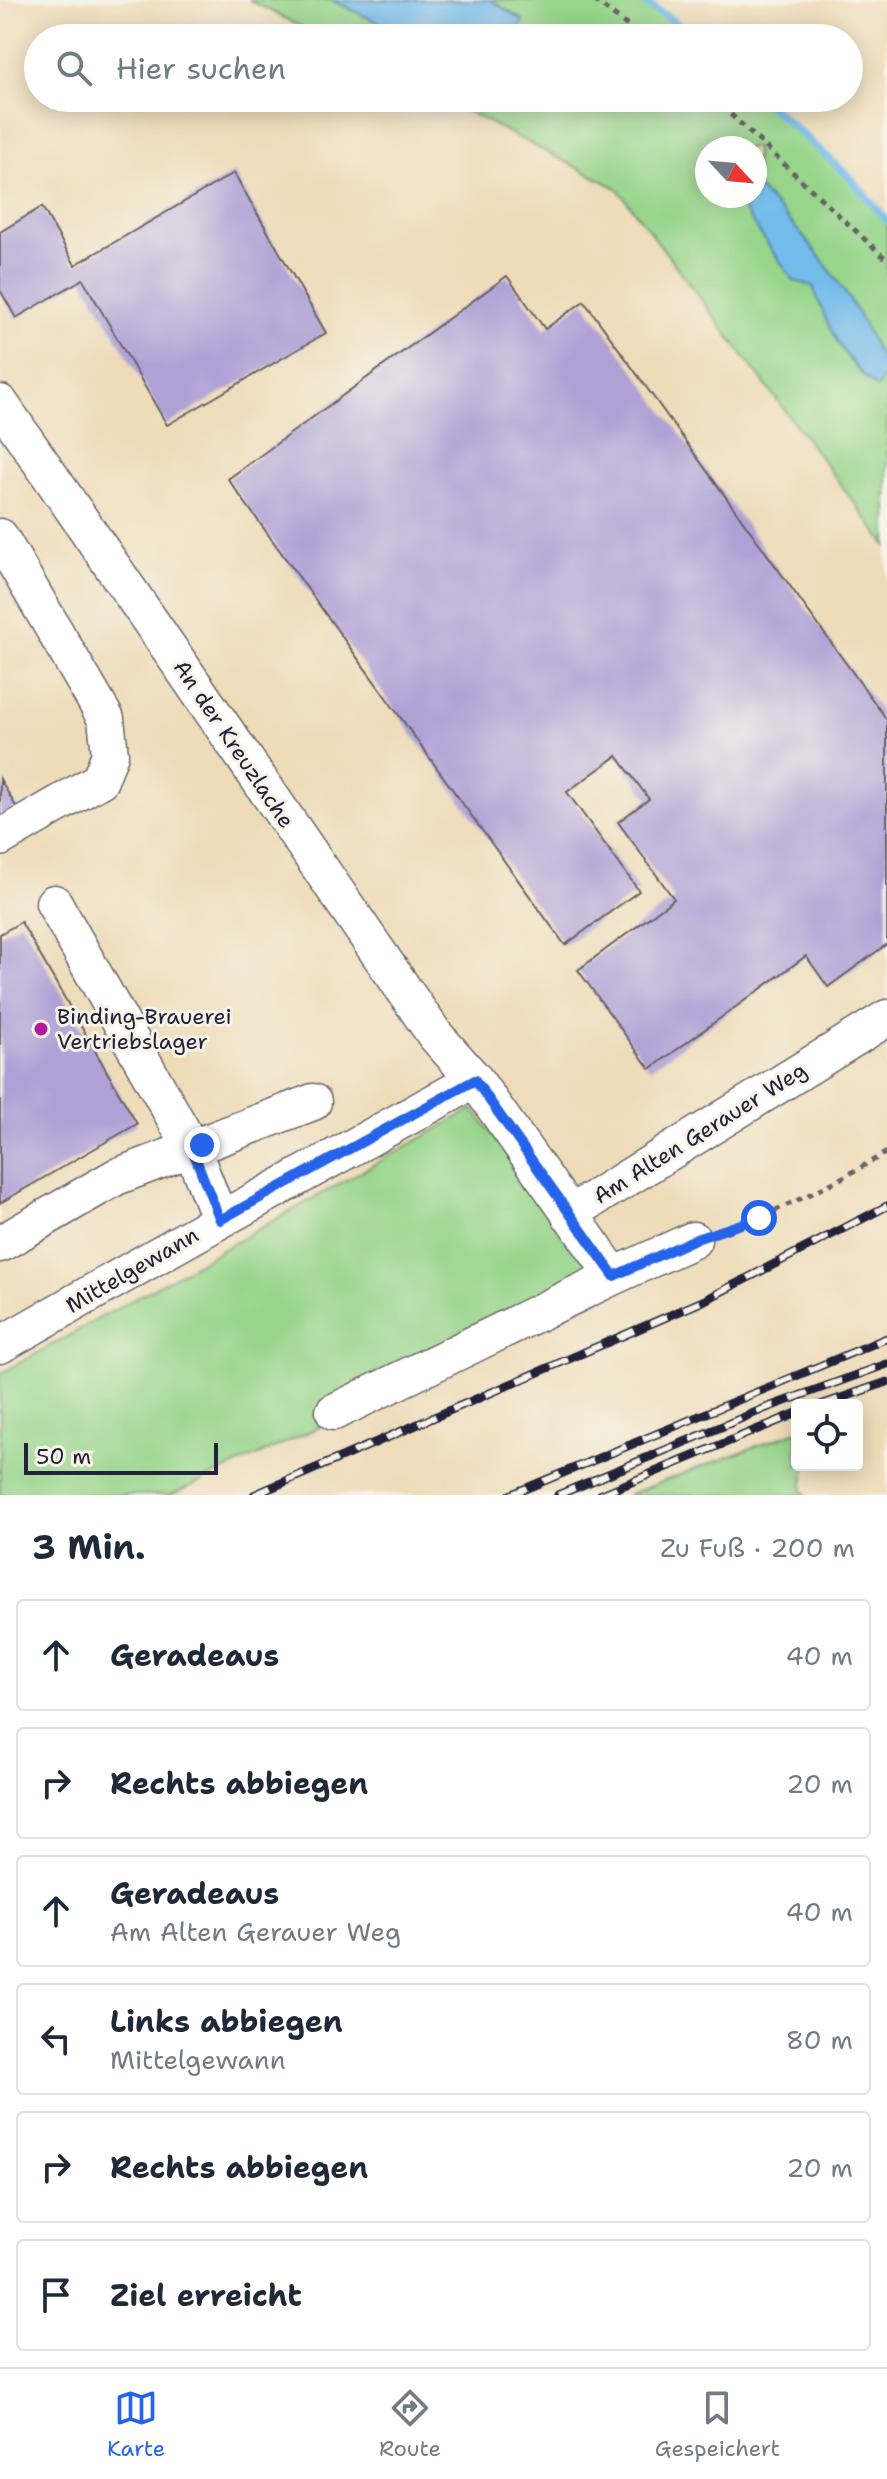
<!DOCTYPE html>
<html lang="de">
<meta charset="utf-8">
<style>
body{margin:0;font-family:"Shantell Sans",sans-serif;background:#f2f2f3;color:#1f2937}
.controls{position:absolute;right:24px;bottom:24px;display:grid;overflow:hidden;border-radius:8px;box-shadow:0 4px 20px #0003}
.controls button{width:72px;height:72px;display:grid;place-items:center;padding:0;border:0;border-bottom:2px solid #e0e1e3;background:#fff;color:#1f2937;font:40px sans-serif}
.compass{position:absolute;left:695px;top:136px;width:72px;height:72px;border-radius:50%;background:#fff;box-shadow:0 4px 20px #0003;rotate:116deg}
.scale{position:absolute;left:24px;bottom:20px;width:194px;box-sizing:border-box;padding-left:8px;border:4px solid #22223b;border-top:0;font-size:22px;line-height:28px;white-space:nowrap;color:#22223b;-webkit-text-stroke:6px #f7f3e8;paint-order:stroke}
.stop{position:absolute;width:24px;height:24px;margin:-18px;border:6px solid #2563eb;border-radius:50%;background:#fff}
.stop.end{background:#2563eb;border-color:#fff;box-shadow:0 2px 8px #0008}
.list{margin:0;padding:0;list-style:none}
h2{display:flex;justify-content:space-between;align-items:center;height:104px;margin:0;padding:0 32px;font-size:34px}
h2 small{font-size:26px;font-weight:400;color:#747a83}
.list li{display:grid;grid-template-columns:52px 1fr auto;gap:24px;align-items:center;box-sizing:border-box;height:112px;margin:0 16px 16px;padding:0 16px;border:2px solid #e0e1e3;border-radius:8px}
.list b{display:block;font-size:30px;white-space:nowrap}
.list p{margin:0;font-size:26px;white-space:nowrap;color:#747a83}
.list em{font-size:26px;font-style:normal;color:#747a83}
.icon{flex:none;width:44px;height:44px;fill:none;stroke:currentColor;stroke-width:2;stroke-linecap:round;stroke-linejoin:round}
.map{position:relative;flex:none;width:887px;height:1495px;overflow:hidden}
.search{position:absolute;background:#fff;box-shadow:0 4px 20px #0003;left:24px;right:24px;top:24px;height:88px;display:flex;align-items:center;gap:20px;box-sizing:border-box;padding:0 28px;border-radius:44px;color:#747a83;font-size:30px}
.sheet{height:872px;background:#fff}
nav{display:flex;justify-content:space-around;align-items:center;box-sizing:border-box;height:112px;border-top:2px solid #e0e1e3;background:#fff;font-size:22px;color:#747a83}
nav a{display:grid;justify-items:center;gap:4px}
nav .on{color:#2563eb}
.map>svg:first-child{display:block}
.green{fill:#97d58b;stroke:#5c7c63;stroke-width:2;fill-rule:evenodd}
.water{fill:#72bceb;stroke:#4a6f93;stroke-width:2}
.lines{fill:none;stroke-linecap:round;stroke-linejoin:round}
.stream{stroke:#72bceb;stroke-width:8}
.building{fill:#afa0d6}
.minor-casing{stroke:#696367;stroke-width:39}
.path{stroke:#696367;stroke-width:5;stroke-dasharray:6 6;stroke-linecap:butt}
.minor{stroke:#fff;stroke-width:36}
.rail-casing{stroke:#22223b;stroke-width:9}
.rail{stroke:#f7f3e8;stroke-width:6;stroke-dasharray:18;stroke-linecap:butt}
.route{stroke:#2563eb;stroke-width:10}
.poi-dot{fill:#b5179e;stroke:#f7f3e8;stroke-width:3}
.labels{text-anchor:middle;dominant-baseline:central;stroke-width:6;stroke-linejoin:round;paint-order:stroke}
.street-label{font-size:22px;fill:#22223b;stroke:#f7f3e8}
.poi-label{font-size:22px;fill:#22223b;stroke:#f7f3e8;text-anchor:start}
</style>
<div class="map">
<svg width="887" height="1495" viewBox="0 0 887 1495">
<rect width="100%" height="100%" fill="#f7f3e8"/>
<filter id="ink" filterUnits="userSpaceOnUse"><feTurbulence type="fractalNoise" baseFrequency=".0125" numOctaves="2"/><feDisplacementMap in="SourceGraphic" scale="16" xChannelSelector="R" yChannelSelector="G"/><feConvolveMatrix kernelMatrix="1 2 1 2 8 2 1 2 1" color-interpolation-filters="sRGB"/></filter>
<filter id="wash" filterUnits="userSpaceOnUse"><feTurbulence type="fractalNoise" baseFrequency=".006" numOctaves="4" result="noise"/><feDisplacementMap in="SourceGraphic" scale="32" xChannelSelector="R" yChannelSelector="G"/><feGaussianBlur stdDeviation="1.8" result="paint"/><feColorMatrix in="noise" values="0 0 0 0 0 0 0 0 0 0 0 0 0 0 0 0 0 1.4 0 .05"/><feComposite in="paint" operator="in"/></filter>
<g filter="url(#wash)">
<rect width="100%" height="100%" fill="#eedcb9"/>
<path class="green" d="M249 0H332L410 38H323Z
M491 0H640L674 21 693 38H516L523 20Z
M441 98H761L850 177 887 221V546L617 188ZM707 148H755V196H707Z
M473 1109 612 1293 171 1495H0V1374Z
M797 1431V1465H809L806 1467 802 1489 806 1495H627Z"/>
<path class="water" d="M332 0H491L523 21 516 38H410Z
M758 188C813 242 858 300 886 373L877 388C843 361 827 326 813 286L794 281 742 208 752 196H755Z"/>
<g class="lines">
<path class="stream" d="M640 0 674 21 693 38
M761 98 850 177 887 221"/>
</g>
<g id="blocks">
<path class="building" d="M234 173 326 333 167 425 83 279 16 318 0 290V232L42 207 75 265Z
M507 276 545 329 584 301 887 720V944L828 987 806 956 650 1069 578 970 674 899 618 822 649 799 617 756 567 792 639 891 565 945 228 479Z
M0 779 19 812 0 824Z
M21 922 137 1124 0 1203V934Z"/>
</g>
</g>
<g filter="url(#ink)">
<use href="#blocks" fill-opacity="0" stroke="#696367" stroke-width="2"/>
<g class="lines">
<g class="minor-casing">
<path id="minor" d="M0 403 435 1035 475 1080 614 1276 334 1412
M0 537 106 719 110 754 100 780 0 838
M54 903 192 1149 220 1220
M569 1214 887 1018
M0 1244 116 1177 313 1102
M614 1276 693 1240
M0 1345 220 1220 475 1080"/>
</g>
<path class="path" d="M594 0 643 38
M713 98 887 260
M719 1232C778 1212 834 1184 887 1152"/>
<use href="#minor" class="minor"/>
<g class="rail-casing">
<path id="rail" d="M821 1405 887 1382
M254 1495 703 1301 887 1206
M510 1495 887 1338
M558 1495 766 1408 887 1364
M600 1495 797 1413"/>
</g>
<use href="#rail" class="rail"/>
</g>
</g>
<g class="lines" filter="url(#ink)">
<path class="route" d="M202 1145 192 1149 220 1220 475 1080 614 1276 693 1240 759 1218"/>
</g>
<circle class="poi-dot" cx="41" cy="1029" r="8"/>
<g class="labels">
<g class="street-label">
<text transform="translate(234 744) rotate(56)">An der Kreuzlache</text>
<text transform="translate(700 1133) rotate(-32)">Am Alten Gerauer Weg</text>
<text transform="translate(132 1270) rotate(-30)">Mittelgewann</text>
</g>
<g class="poi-label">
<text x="57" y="1016">Binding-Brauerei<tspan x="57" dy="25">Vertriebslager</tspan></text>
</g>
</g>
</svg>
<div class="controls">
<button><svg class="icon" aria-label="locate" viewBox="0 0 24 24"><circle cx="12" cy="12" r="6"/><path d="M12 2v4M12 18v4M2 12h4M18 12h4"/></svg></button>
</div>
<svg class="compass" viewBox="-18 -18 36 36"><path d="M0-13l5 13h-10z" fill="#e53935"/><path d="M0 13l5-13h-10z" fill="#747a83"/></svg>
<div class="scale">50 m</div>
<div class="stop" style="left:759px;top:1218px"></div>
<div class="stop end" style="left:202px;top:1145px"></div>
<div class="search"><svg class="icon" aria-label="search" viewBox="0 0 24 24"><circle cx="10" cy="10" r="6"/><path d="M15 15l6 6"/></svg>Hier suchen</div>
</div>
<section class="sheet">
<h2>3 Min.<small>Zu Fuß · 200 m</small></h2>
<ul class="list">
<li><svg class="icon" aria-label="ahead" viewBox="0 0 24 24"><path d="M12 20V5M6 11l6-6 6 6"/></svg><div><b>Geradeaus</b></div><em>40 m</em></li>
<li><svg class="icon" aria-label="right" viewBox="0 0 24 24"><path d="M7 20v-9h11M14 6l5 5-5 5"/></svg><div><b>Rechts abbiegen</b></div><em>20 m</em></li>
<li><svg class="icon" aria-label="ahead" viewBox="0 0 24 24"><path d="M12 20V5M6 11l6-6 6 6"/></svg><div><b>Geradeaus</b><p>Am Alten Gerauer Weg</p></div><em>40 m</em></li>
<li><svg class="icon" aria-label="left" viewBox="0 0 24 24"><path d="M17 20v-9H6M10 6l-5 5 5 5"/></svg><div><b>Links abbiegen</b><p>Mittelgewann</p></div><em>80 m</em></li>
<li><svg class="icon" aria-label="right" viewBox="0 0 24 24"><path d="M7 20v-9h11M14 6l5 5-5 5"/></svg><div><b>Rechts abbiegen</b></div><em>20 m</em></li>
<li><svg class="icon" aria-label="arrive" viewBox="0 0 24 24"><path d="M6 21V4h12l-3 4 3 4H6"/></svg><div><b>Ziel erreicht</b></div></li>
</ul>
</section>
<nav>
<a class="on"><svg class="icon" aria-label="map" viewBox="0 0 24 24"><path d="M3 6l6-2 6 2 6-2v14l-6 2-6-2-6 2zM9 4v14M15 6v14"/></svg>Karte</a>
<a><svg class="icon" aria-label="directions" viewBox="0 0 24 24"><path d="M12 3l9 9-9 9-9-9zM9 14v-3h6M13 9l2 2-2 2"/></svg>Route</a>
<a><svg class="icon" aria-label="saved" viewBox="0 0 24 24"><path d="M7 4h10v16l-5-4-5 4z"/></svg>Gespeichert</a>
</nav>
